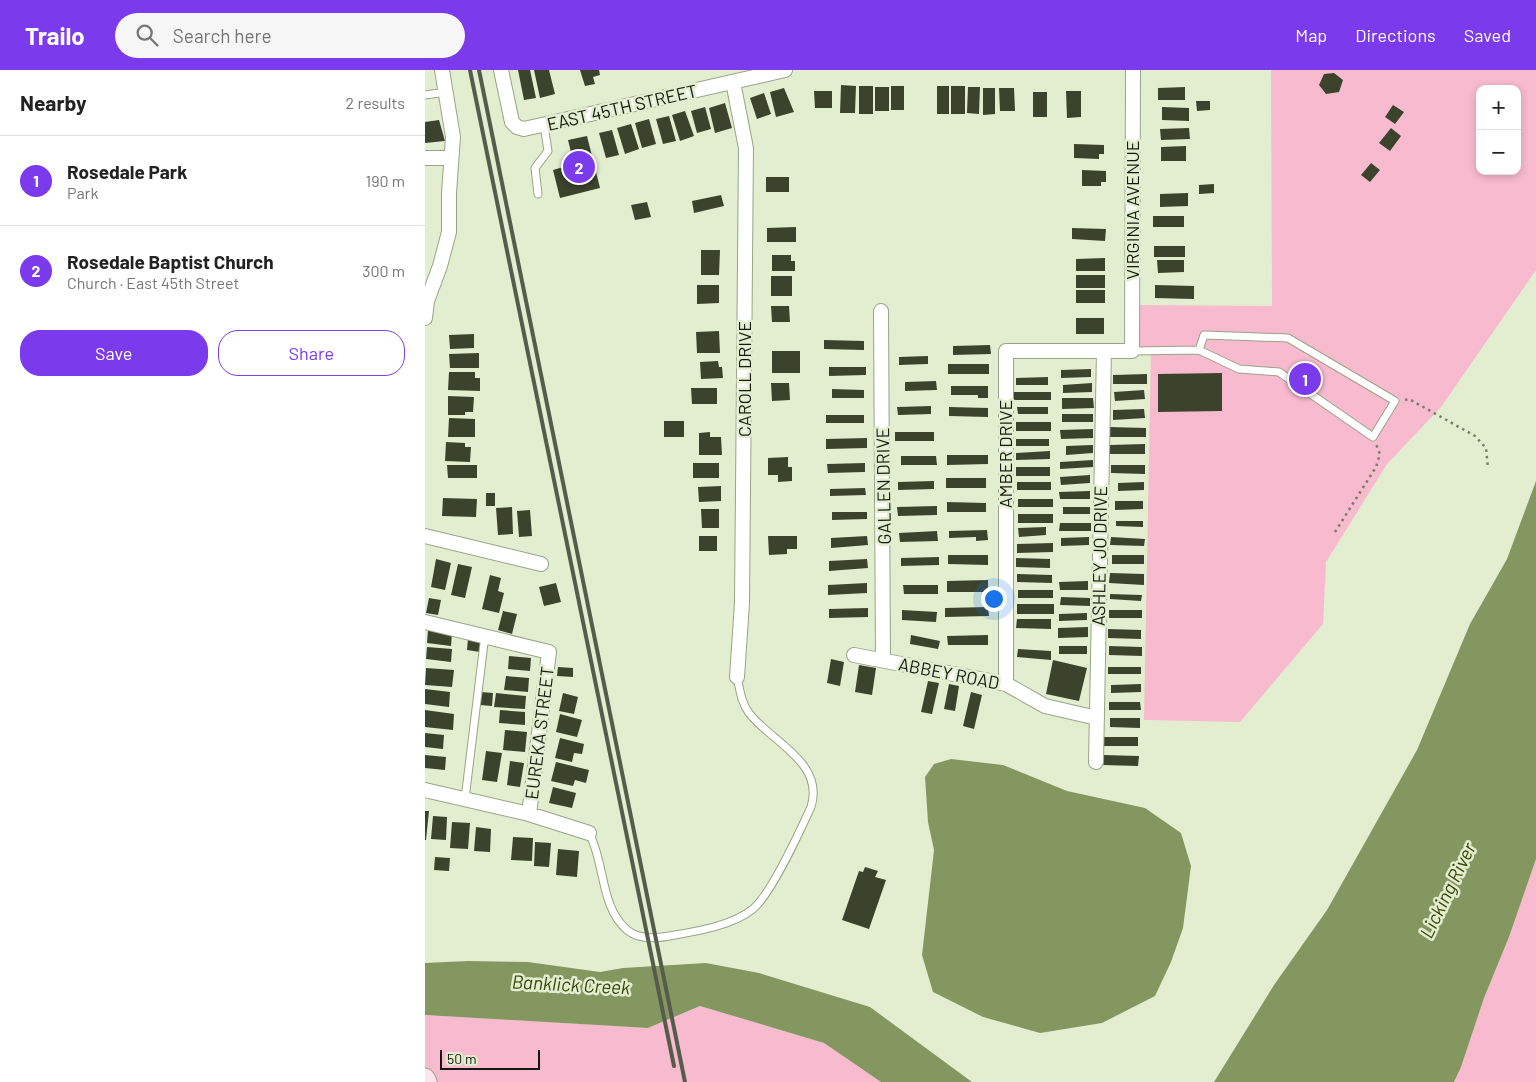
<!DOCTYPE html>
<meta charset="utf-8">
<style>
body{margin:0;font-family:Barlow,sans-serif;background:#f6f6f6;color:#222}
.controls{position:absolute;right:15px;top:15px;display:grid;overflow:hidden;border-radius:10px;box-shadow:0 2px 8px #0003}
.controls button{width:45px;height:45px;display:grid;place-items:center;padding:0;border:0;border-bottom:1px solid #e0e0e0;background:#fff;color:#222;font:25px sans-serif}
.scale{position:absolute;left:15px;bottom:12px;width:100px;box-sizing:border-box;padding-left:5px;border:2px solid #15180e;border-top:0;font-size:14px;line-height:18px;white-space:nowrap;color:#15180e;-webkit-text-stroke:4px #e3eed1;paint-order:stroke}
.you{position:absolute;left:568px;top:528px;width:18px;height:18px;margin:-12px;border:4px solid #fff;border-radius:50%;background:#1a73e8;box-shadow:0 0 0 8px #1a73e833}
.badge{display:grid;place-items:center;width:32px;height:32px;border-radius:50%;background:#7c3aed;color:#fff;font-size:16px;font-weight:700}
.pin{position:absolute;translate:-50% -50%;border:2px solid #fff;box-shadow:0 1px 5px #0006}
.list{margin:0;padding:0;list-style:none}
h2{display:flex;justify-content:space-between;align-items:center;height:65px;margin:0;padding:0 20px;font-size:21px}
h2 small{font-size:16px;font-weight:400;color:#767676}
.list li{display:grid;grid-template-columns:32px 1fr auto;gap:15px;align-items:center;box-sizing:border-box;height:90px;padding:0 20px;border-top:1px solid #e0e0e0}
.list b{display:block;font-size:19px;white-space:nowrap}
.list p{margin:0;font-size:16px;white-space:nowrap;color:#767676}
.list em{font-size:16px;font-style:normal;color:#767676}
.actions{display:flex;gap:10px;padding:15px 20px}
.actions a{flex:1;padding:11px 0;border:1px solid #7c3aed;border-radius:20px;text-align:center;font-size:18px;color:#7c3aed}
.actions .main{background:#7c3aed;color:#fff}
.icon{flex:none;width:28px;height:28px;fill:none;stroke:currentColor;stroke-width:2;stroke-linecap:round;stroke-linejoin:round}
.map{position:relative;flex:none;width:1111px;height:1012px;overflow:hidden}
header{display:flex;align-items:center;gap:30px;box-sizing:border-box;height:70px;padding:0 25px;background:#7c3aed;color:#fff}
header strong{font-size:24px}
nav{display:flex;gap:28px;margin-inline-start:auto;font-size:18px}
.search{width:350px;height:45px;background:#f6f6f6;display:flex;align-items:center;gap:12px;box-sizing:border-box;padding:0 18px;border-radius:28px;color:#767676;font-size:19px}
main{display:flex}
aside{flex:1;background:#fff}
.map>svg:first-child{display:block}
.green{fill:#f8bace;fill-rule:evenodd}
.water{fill:#859761}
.building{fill:#3b432c}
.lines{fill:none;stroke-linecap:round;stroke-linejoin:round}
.lane-casing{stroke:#99a388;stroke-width:9}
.street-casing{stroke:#99a388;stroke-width:16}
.secondary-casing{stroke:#99a388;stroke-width:21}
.path{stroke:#777e6b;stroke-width:2.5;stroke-dasharray:2.5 4;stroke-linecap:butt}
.lane{stroke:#fff;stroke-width:7}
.street{stroke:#fff;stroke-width:14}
.secondary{stroke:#fee4ed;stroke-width:19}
.rail{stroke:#565c4c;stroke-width:4}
.labels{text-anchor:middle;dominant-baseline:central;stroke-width:5;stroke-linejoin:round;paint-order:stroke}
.street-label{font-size:18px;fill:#15180e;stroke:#e3eed1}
.water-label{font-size:19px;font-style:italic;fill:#354503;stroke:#e3eed1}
</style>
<header>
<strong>Trailo</strong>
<div class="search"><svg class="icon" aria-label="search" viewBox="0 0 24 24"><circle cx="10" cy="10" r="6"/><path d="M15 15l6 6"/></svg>Search here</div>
<nav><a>Map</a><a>Directions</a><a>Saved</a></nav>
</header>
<main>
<aside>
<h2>Nearby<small>2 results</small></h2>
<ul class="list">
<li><span class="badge">1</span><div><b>Rosedale Park</b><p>Park</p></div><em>190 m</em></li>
<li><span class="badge">2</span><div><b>Rosedale Baptist Church</b><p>Church · East 45th Street</p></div><em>300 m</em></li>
</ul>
<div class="actions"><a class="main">Save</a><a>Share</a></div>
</aside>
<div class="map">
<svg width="1111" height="1012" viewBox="0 0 1111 1012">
<rect width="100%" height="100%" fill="#e3eed1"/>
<path class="green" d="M846 0H1111V200L1016 337 962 394 901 492 898 554 815 652 719 650 726 281H707V235L847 236ZM1055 19H1092V101H1055Z
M1111 789V1012H1029L1036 997 1059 928 1084 867Z
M275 936 399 973 456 1012H3L0 1001V945L223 958Z"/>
<path class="water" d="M1111 411V789L1084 867 1059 928 1036 997 1029 1012H789L849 915 902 840 992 680 1045 554 1082 489Z
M526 689 578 695 642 721 720 738 756 763 766 796 758 858 746 892 730 926 677 953 615 963 558 947 508 922 497 885 509 780 503 752 500 707 509 694Z
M43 891 103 892 175 902 198 898 281 893 334 903 445 937 547 1012H456L399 973 275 936 223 958 0 945V893Z"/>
<path class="building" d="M93 0H105L111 28 99 30Z
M109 0H124L130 24 115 28Z
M155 0H174L175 5 168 7 170 14 160 16Z
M909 3 918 10 914 22 901 24 894 15 899 4Z
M416 15 431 16 430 43H415Z
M434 16H448V44H434Z
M466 16H479V40H466Z
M512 16H524V44H512Z
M526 16H540V44H526Z
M450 17H464V41H450Z
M543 17H555L554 44 542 43Z
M760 17V30H733V18Z
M359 18 369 42 351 47 345 22Z
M558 18H570V44L558 45Z
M574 18H589L590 41H575Z
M389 21H407V38H390Z
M641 21H656V47L642 48Z
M608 22H622V47H608Z
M339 23 346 44 332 49 325 28Z
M771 31H785V40L772 41Z
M300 33 307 58 290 63 284 38Z
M968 35 979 42 970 54 960 47Z
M280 37 286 59 272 63 266 41Z
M737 37 764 38V51L737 50Z
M260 41 269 66 255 71 247 45Z
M244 46 251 71 238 74 231 49Z
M224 49 231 74 217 78 210 53Z
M14 50 20 71 0 73V52Z
M206 54 214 79 200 84 192 58Z
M764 58 765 69 736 70 735 59Z
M966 58 976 66 965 81 954 73Z
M187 60 194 85 181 88 174 63Z
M162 66 175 118 135 128 128 100 149 94 143 70Z
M649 74 679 75V84H674V89L649 88Z
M761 76V91H736V77Z
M946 93 955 100 945 112 936 105Z
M657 100 681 101V112H676V116H657Z
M341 107H364V122H341Z
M789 114V123L774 124V115Z
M763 123V136L735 137V124Z
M296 125 299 136 269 143 267 131Z
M222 132 226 147 210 150 206 135Z
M728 146H759V157H728Z
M371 157V172H342V158Z
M647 158 681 159 680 171 647 169Z
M729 176H760V187H729Z
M276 180H295L294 205H276Z
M347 185H366V191H370V201H347Z
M680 188V201H651V189Z
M732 190H759V202L733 203Z
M651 205H680V218H651Z
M346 206H367V226H346Z
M272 215H294V233L272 234Z
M730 215 769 216V229L730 228Z
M651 220H680V233H651Z
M346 236H364L365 252H347Z
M651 248H679V264H651Z
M294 261 295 283H272L271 262Z
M49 264V278L25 279 24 265Z
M399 270 439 271V280L399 279Z
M565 275 566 284 528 285V276Z
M347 281H375V303H347Z
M54 283V298H25L24 284Z
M503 286V294L474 295V287Z
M293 291 294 297H297L298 308 276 309 275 292Z
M523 294H564V304H523Z
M404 297H441V305L404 306Z
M666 299V307L636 308V300Z
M24 302H50V308H55V321L23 320Z
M797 303V341L733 342V304Z
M722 304V314H688V305Z
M623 307V315H591V308Z
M511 311 512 320 480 321V312Z
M346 313H364L365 330 347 331Z
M667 313V322L638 323V315Z
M526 316H563V328H553V325H526Z
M266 318H292V334H267Z
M407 319 439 320V328H407Z
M719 320 720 329 690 331 689 322Z
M589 322H626V330H589Z
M23 326 49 327 48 342H40V345H23Z
M637 328H668L669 338 637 339Z
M506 336V344L473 345 472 337Z
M524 337 563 338V347L524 346Z
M592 337H623V344H593Z
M719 339 720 348 688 350V340Z
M637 344H668V352H637Z
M401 345H439V353H401Z
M24 348 50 349V367H23Z
M239 351H259V367H239Z
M591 352H626V361H591Z
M684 357 721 358V367H684Z
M668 359V368L636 369 635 360Z
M285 362V367H296L297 385H274V363Z
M470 362H509V371H470Z
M442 368V378L401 379V369Z
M591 369H624V376H591Z
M21 372 40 373V377H46L45 392 20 391Z
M720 374V384H685V375Z
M668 375V383L641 385V376Z
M625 381V389L591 390V383Z
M522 385H563V394L522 395Z
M476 386H511L512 395H476Z
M363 387V397H367V411L353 412V405H343V388Z
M668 390V397L635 399V392Z
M268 393H294V408H268Z
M440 393V402L403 403 402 394Z
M22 395H52V408H23Z
M686 395H720V404L686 403Z
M591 397H625V406H591Z
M665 405V413L636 415 635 407Z
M521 408H561V418H521Z
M509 411V419L473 420V412Z
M592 412H626V420H592Z
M719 412V420L693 421V413Z
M296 416V431L274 432 273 417Z
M440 418 441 425 405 426V419Z
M665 421V429H635L634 422Z
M61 423H70V436H61Z
M18 428 52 429 51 447 17 446Z
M593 429H628V437H593Z
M690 431H718V439L690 440Z
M522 432 561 433V442H522Z
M512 436V445L473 446 472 437Z
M87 437 88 464 73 465 71 438Z
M638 437H665V444H638Z
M276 439H294V458H277Z
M105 440 107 466 94 467 92 441Z
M407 442H442V449L407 450Z
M593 444H628V453H593Z
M691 451H718V457L691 456Z
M635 453H666V461H634Z
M621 457V465L594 467 593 458Z
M562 460 563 470 551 471V467L524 468V461Z
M512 461 513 471 475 472 474 463Z
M274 466H292V481H274Z
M343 466H372V479H362V484L344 485Z
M442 466 443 475 406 478V468Z
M664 467V475L636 476V468Z
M686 467 720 469 719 476 685 475Z
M628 473V482L592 483V474Z
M523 485H563V495L523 494Z
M687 485H719V494H687Z
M514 487V495L476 496V488Z
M591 488 625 489V498L591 497Z
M11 489 26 493 20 520 6 517Z
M442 489 443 498 404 501V491Z
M33 494 47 497 40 528 26 525Z
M685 503 719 504V515L684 513Z
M592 504 627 505V513L592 512Z
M65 505 76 508 73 521 79 523 74 543 57 539Z
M563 510V522H522V511Z
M663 511V520H635L634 512Z
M131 513 136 532 119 536 114 517Z
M442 513V523L403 525V515Z
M478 515H513V524H479Z
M593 520H628V528H593Z
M685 524 717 525 716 531 685 529Z
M636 527 665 528V536L635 535Z
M4 528 16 530 13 545 1 543Z
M592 534H629V544H592Z
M563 537 564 546 520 547V538Z
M443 538V547L404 548V539Z
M477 540 512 542 511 552 477 550Z
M684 540H717V548H684Z
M78 541 92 544 87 564 73 560Z
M662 543V550L634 551V544Z
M592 549H626V559L591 558Z
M663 557V567L633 568V558Z
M683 559 716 560V569L683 568Z
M3 560 27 563 26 576 2 573Z
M486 565 515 571 513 579 485 574Z
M563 565V575H523L522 566Z
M43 568 56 569 55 582 42 580Z
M634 576H662V584H634Z
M684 576 717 577V586L684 585Z
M2 577 27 579 26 592 1 589Z
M593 579 626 581V590L592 587Z
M84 586 106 588 105 601 83 599Z
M406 589 419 592 415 616 402 613Z
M628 590 662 598 654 631 621 624Z
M434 595 451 598 447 625 430 622Z
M133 597 148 598V607L132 606Z
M683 597H716V604H683Z
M1 598 29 600 27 617 0 615Z
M81 606 104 608 103 622 79 620Z
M503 611 514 613 507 644 496 642Z
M524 614 534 616 530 641 519 639Z
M716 614V622L686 623V615Z
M0 619 25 622 24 637 0 634Z
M56 622 68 623 67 636 55 635Z
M546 622 557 625 549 659 538 656Z
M71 623 101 626 100 639 69 637Z
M138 623 153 627 149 644 134 641Z
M684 632H715L716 640H684Z
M0 640 29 644 28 660 0 657Z
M75 640 100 642V655L74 653Z
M135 644 157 650 152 667 131 662Z
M685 648H715V658L685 657Z
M80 660 102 662 100 682 78 680Z
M0 663 19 665 18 679 0 677Z
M678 667H713V676H678Z
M135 668 159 674 157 684 149 683 147 692 130 688Z
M61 681 77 683 72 712 57 710Z
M0 685 21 687 20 700 0 698Z
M678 685 714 686 713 696 678 695Z
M85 691 99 693 95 717 82 715Z
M131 692 164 700 161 713 150 710 148 716 126 711Z
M128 717 151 723 147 738 124 733Z
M0 741H4L1 770H0Z
M8 746 22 747 21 770 6 769Z
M27 752 45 753 43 779 25 778Z
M51 757 66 759 65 782 49 781Z
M88 767 108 768 107 791 86 790Z
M110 772 126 773 124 797 109 796Z
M133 779 154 781 152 807 131 805Z
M10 787 25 788 24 801 9 800Z
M440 797 453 801 450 807 461 810 444 859 417 850 434 801 438 802Z"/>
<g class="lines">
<g class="lane-casing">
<path id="lane" d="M0 25 21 22
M113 124 110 98 123 81 119 55
M707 281 774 280 814 299 854 302 948 367 970 331 863 268 779 265 774 280
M40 729 60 565
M164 763C180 792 175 837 202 860 215 871 234 868 250 865 274 861 308 855 328 839 347 823 375 761 386 737 400 692 346 672 324 643 316 632 315 620 312 607"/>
</g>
<g class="street-casing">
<path id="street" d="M76 0 87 52 92 57 99 59 360 0
M308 12 321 78 317 533 312 607
M0 88H26
M456 241 458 590
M0 248 2 231 15 196 24 162V123L28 67 17 0
M0 466 116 494
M0 552 124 582 104 744
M429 585 581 614 620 636 672 648
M581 614V281H707L708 0
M671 692 679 281
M0 720 104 744 164 763"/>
</g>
<g class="secondary-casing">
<path id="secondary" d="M0 1008 2 1012"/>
</g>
<path class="path" d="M980 330 984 329 1050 366 1061 378 1063 398
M910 462 951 397 955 384 951 374"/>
<use href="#lane" class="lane"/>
<use href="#street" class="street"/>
<use href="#secondary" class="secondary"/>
<path class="rail" d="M45 0 249 996
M54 0 260 1012"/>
</g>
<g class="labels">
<g class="street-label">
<text transform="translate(197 37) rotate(-13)">EAST 45TH STREET</text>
<text transform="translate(707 140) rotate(-90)">VIRGINIA AVENUE</text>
<text transform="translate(319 309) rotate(-90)">CAROLL DRIVE</text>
<text transform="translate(580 384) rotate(-90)">AMBER DRIVE</text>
<text transform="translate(458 416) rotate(-91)">GALLEN DRIVE</text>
<text transform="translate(674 486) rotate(-89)">ASHLEY JO DRIVE</text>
<text transform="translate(524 603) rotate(11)">ABBEY ROAD</text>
<text transform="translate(114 663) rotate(-83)">EUREKA STREET</text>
</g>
<g class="water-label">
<text transform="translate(1022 820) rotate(-64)">Licking River</text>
<text transform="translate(146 914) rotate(3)">Banklick Creek</text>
</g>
</g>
</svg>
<div class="controls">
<button>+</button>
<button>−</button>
</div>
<div class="scale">50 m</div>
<div class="you"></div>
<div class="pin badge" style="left:880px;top:309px">1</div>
<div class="pin badge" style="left:154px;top:97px">2</div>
</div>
</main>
